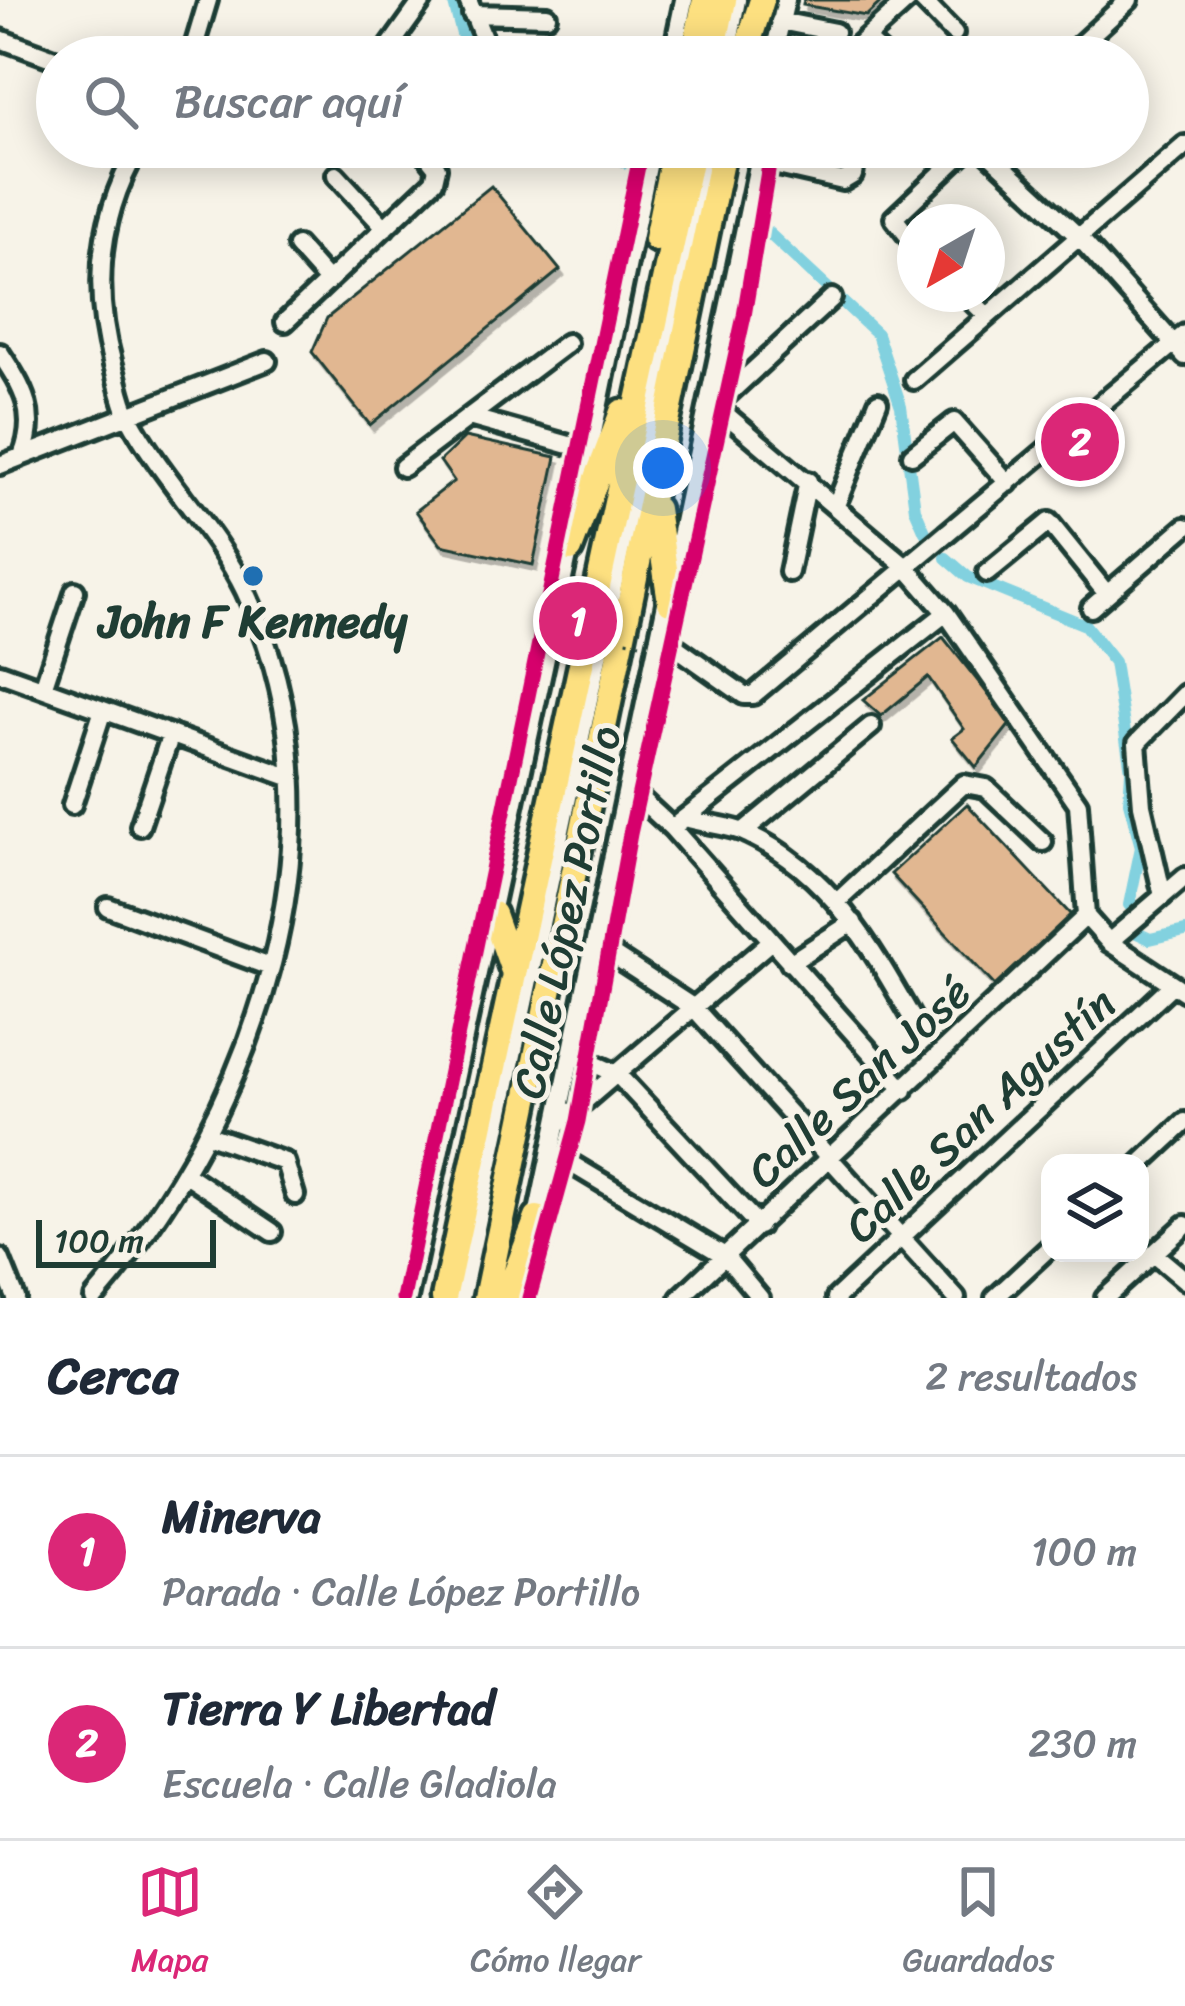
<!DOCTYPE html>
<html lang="es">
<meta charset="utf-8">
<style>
body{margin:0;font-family:Sriracha,sans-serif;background:#f2f2f3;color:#1f2937}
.controls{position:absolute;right:36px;bottom:36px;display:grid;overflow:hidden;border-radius:24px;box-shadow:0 6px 30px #0003}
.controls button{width:108px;height:108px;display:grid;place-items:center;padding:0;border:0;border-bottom:3px solid #e0e1e3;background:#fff;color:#1f2937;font:60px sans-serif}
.compass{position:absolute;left:897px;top:204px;width:108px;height:108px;border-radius:50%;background:#fff;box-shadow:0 6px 30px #0003;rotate:219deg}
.scale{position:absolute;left:36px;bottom:30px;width:180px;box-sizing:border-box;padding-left:12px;border:6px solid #1f3d34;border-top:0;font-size:33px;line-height:42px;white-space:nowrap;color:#1f3d34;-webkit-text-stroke:9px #f7f3e8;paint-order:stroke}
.you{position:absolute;left:663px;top:468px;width:42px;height:42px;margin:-30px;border:9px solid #fff;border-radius:50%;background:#1a73e8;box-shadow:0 0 0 18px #1a73e833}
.badge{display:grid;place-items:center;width:78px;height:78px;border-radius:50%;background:#db2777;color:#fff;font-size:39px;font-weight:700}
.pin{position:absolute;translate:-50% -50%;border:6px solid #fff;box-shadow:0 3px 12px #0006}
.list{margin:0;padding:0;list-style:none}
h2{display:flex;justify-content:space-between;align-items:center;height:156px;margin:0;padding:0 48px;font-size:51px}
h2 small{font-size:39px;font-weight:400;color:#747a83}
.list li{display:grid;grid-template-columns:78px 1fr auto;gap:36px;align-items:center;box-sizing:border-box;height:192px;padding:0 48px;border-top:3px solid #e0e1e3}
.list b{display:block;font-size:45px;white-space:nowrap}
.list p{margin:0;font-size:39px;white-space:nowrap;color:#747a83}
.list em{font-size:39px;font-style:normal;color:#747a83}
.icon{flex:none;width:66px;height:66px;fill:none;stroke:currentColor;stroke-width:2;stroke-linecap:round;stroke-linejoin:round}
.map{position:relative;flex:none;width:1185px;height:1298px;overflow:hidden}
.search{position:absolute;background:#fff;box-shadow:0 6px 30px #0003;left:36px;right:36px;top:36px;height:132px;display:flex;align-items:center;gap:30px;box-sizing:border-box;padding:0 42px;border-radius:66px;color:#747a83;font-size:45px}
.sheet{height:540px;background:#fff}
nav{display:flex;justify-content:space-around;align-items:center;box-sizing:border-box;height:168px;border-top:3px solid #e0e1e3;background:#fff;font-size:33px;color:#747a83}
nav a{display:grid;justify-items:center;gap:6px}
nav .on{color:#db2777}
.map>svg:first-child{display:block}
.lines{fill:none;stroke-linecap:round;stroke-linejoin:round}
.canal{stroke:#82d1df;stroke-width:12}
.building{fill:#e1b791;stroke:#1f3d34;stroke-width:3;filter:url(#shadow)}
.minor-casing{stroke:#1f3d34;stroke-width:26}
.highway-casing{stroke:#1f3d34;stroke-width:33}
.minor{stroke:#f7f3e8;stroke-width:16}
.highway{stroke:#fde080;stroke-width:24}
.path-bridge{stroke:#1f3d34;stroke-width:3;stroke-dasharray:3 9;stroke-linecap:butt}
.cycleway-casing{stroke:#f7f3e8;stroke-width:22}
.cycleway{stroke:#d6006c;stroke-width:15}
.poi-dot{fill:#1f6fb2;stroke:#f7f3e8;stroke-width:4.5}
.labels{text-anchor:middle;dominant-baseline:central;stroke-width:10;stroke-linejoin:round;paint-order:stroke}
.poi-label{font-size:45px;font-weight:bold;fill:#1f3d34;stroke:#f7f3e8}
.street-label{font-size:45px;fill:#1f3d34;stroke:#f7f3e8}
</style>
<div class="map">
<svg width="1185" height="1298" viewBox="0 0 1185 1298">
<defs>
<filter id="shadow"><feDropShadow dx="3.5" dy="6" stdDeviation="0" flood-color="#0004"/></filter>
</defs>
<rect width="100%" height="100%" fill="#f7f3e8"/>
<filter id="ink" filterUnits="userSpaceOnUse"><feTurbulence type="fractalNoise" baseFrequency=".00833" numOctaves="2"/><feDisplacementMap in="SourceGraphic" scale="24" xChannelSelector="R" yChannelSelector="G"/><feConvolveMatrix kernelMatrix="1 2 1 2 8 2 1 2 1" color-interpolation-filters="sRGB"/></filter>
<g filter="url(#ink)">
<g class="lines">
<path class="canal" d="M453 0 468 57
M595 147 636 168
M761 226 877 334 901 406 915 509 925 532
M946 558 968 577 1085 625 1114 662 1131 771 1129 802 1141 847 1129 905
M1137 933 1150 939 1185 931"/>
</g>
<path class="building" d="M804 0H883L866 16 803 5Z
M491 186 560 270 370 425 312 352 327 318Z
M465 437 556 457 533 565 441 545 416 511 454 481 440 461Z
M943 637 1011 723 976 767 952 738 964 729 928 677 881 716 863 700Z
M967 804 1071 915 995 986 891 874Z"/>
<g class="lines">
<g class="minor-casing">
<path id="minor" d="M468 0 491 57
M922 0 954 33
M472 14 547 16
M780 21 835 32
M0 39 57 60
M865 39 885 57
M191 57 208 0
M382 57 423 0
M672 57 684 0
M726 57 737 0
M773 57 786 0
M845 57 908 0
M1067 57 1129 0
M916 147H917
M982 147 1078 236 1185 356
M759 148 769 164 843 181 853 175 858 147
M336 175 385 228
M816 175 823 147
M915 245 894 218 969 147
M297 246 328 281
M965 294 986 315
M285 322 434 181 437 168 420 147
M0 353C23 388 39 414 22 456
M914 380 1185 145
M711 398 727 395 832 298
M710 401 906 567 946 613 1078 804 1086 916
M469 417 567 343
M912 455 954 422 1008 483
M0 465 267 361
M403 467 469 417 587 450
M836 505 878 402
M577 510 652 147
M789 572 808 481
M987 573 1049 522 1107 594
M1091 608 1185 527
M663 638 744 695H753L1185 334
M0 673 292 778
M43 688 75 591
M630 789 672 828 904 1090
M72 805 103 710
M686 818C706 825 730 825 748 834 831 873 872 948 916 1025
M140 826 171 734
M672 828 946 613
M744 831 871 726
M1163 896 1142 805 1137 743 1185 694
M839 900 964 784 986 788 1043 842
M108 907 270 967
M1086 916 1109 942 1185 992
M1109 942 1185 877
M596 944 694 1008 956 1298
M790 963 853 922
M574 1055 617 1074 759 1226
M558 1124 771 941
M206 1134 285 1162 295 1195
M553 1153 725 1256 760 1298
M1140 1164 1185 1122
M184 1173 272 1232
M535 1226 762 147
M1154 1254 1185 1280
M0 1258 16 1298
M94 1298C256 1112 357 826 245 591 215 529 161 478 129 417 121 402 118 381 113 365 92 289 98 216 139 147
M408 1298 571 542
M461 1298 707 147
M680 1298 1086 916
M836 1298 1173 984
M995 1298 1050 1247
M1105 1298 1185 1225"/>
</g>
<g class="highway-casing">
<path id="highway" d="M693 57 705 0
M712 57 724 0
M744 57 762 0
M656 239 675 147
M656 509 670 602
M570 549 622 412
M493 914 512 968
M444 1298 693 147
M486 1298 724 147
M506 1298 537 1218"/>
</g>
<use href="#minor" class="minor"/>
<use href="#highway" class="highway"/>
<path class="path-bridge" d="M568 627 640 643"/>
<g class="cycleway-casing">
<path id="cycleway" d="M403 1298 642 147
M529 1298 578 1121 630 834 744 316 772 147"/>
</g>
<use href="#cycleway" class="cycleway"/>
</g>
</g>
<circle class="poi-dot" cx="253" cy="576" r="12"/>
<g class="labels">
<g class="poi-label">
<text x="253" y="622">John F Kennedy</text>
</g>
<g class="street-label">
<text transform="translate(567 912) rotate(-78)">Calle López Portillo</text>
<text transform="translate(859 1082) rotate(-43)">Calle San José</text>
<text transform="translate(980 1115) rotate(-43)">Calle San Agustín</text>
</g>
</g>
</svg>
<div class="controls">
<button><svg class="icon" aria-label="layers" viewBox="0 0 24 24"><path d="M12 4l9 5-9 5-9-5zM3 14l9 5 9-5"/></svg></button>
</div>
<svg class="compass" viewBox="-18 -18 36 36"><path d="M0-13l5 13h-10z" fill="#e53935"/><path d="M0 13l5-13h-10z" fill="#747a83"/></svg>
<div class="scale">100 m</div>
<div class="you"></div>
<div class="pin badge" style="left:578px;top:621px">1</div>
<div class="pin badge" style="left:1080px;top:442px">2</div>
<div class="search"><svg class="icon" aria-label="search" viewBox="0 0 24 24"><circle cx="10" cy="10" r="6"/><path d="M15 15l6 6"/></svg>Buscar aquí</div>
</div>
<section class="sheet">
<h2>Cerca<small>2 resultados</small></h2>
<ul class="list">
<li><span class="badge">1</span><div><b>Minerva</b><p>Parada · Calle López Portillo</p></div><em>100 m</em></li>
<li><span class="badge">2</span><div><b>Tierra Y Libertad</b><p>Escuela · Calle Gladiola</p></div><em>230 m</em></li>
</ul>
</section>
<nav>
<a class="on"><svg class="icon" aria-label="map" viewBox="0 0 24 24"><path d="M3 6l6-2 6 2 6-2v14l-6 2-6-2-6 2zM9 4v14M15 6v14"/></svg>Mapa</a>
<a><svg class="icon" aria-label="directions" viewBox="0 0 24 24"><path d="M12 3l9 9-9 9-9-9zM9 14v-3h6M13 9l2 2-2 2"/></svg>Cómo llegar</a>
<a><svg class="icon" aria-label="saved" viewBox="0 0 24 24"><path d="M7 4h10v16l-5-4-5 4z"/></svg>Guardados</a>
</nav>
